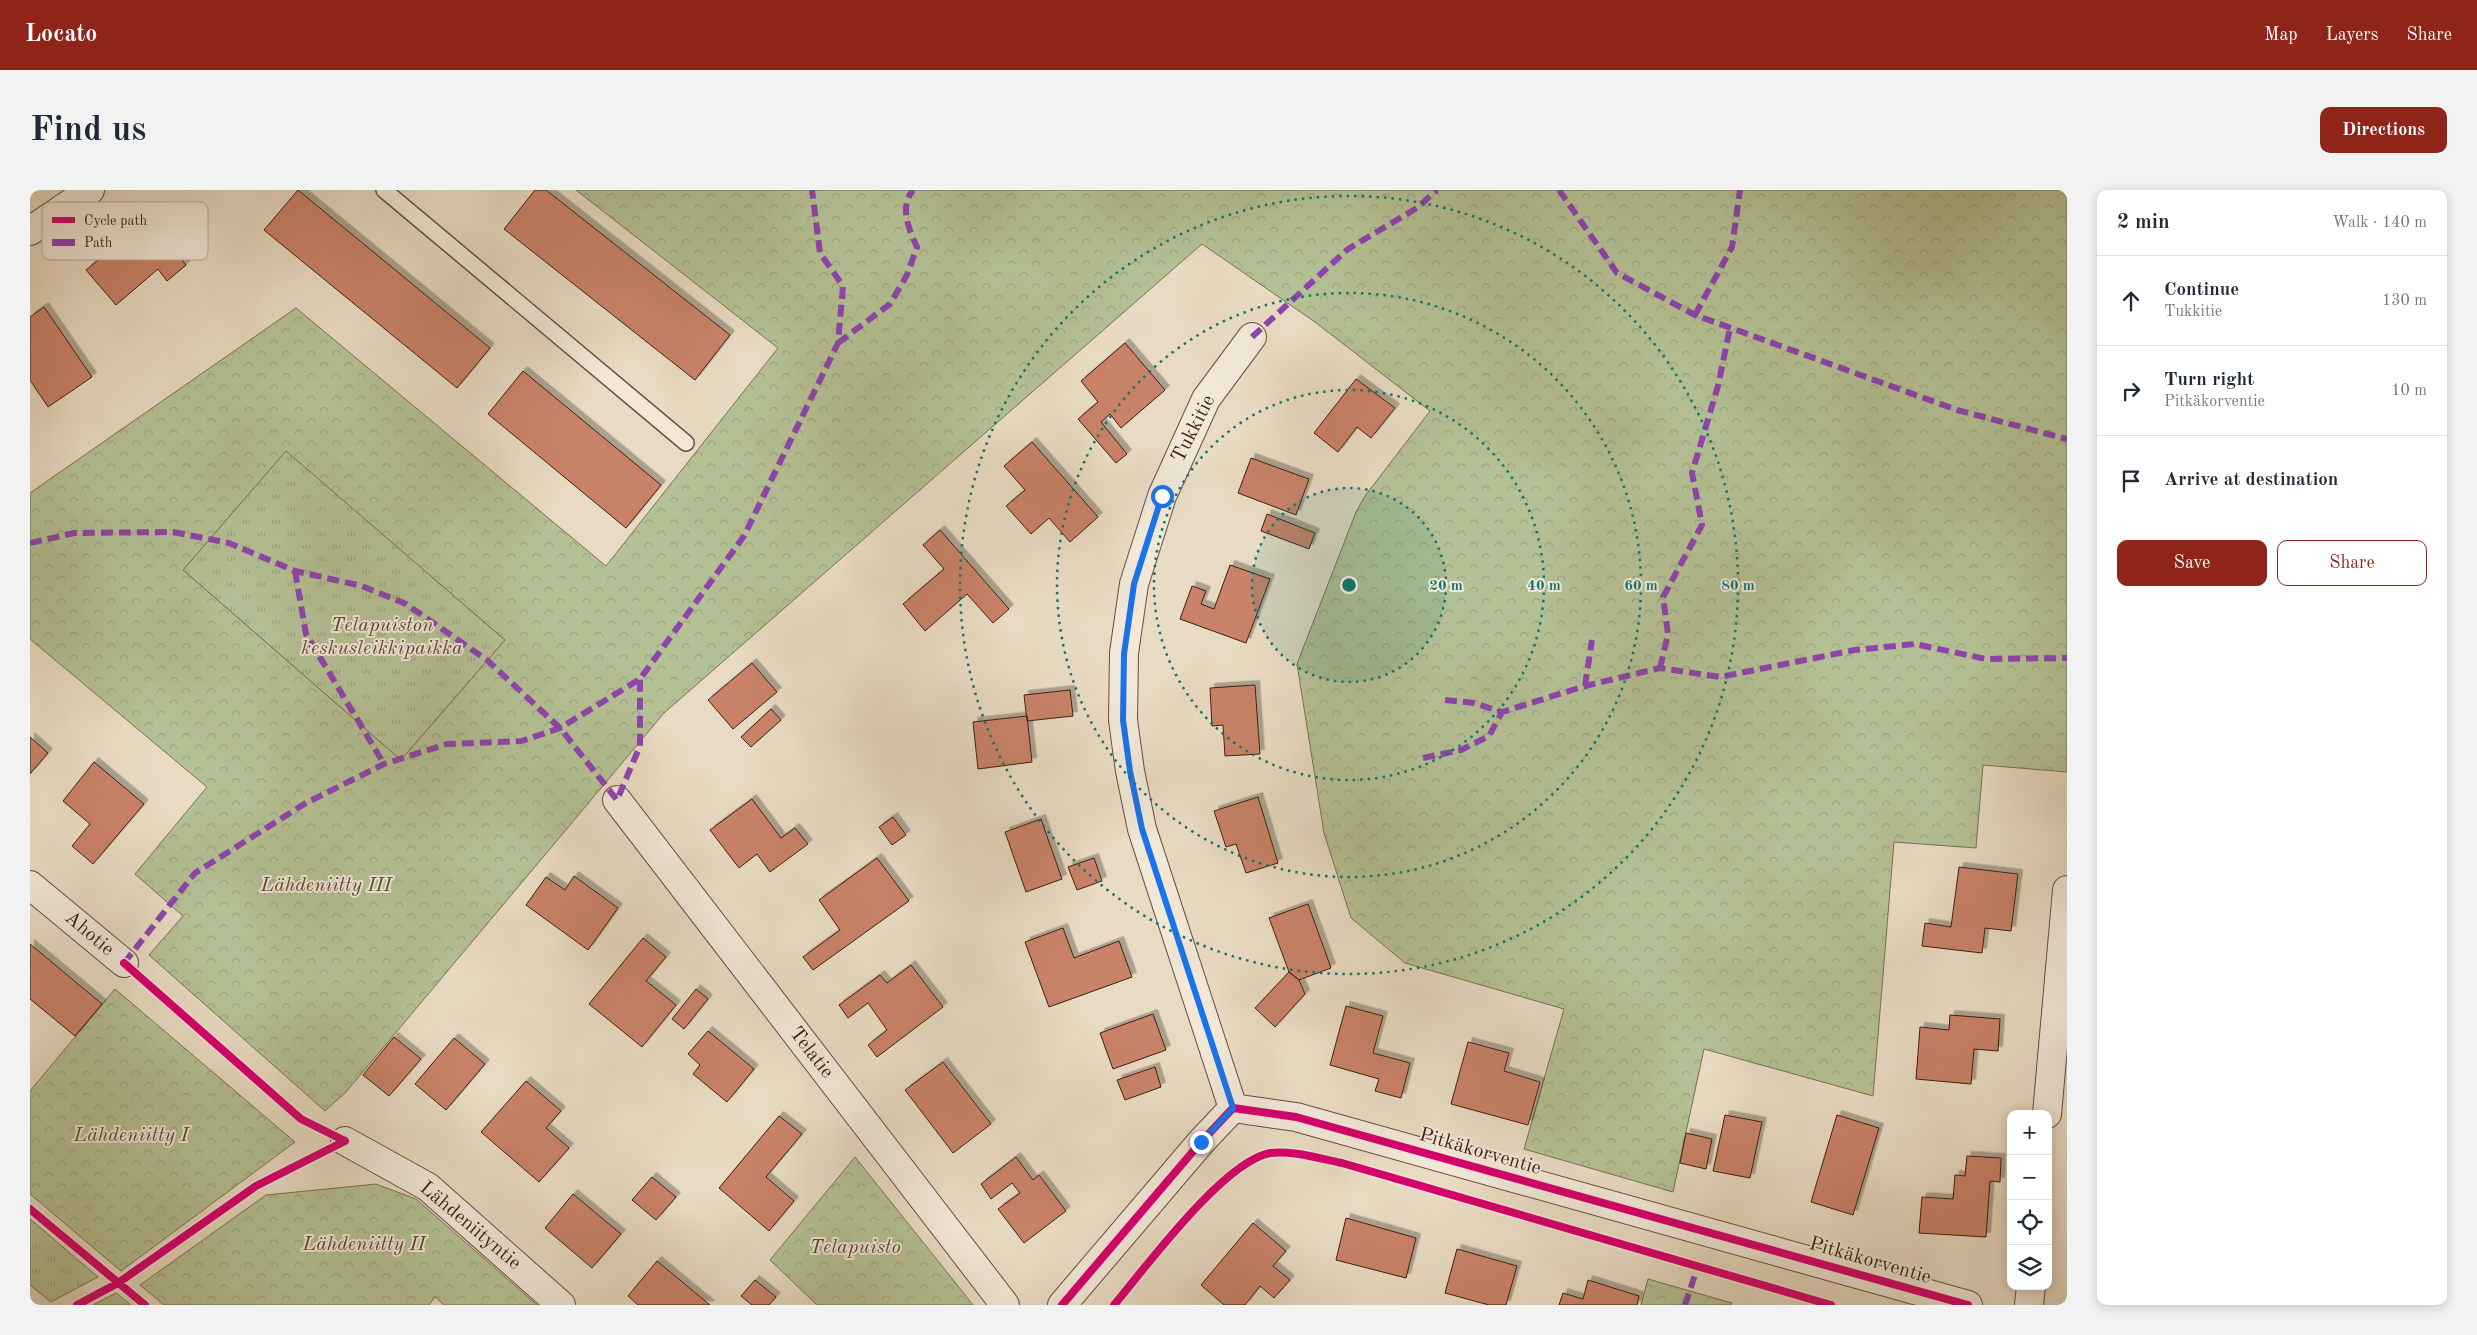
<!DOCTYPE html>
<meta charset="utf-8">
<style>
body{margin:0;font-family:"Old Standard TT",serif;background:#f2f2f3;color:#1f2937}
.controls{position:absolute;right:15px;bottom:15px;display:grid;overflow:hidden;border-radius:10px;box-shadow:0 2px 12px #0003}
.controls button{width:45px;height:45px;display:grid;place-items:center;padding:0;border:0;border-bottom:1px solid #e0e1e3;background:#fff;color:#1f2937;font:25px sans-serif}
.stop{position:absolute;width:15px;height:15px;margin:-11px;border:4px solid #1a73e8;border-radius:50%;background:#fff}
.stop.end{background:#1a73e8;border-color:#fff;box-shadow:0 1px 5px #0008}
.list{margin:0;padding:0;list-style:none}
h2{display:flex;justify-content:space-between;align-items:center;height:65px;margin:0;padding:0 20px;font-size:21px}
h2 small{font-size:16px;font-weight:400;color:#747a83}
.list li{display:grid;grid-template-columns:32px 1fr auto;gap:15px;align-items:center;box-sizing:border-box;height:90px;padding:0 20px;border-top:1px solid #e0e1e3}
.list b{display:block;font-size:19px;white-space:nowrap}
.list p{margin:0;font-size:16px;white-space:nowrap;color:#747a83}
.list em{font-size:16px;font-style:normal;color:#747a83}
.actions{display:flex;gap:10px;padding:15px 20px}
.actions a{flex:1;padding:11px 0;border:1px solid #8f2418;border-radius:10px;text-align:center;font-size:18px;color:#8f2418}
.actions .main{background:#8f2418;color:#fff}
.icon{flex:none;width:28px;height:28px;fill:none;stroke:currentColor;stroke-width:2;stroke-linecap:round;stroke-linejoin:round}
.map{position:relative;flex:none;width:2037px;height:1115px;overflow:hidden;border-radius:10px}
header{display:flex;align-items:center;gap:30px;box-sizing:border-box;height:70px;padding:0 25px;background:#8f2418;color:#fff}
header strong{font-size:24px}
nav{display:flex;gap:28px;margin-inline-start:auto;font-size:18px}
.intro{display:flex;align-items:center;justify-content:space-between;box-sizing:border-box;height:120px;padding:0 30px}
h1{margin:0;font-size:35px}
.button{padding:12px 22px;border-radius:10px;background:#8f2418;color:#fff;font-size:18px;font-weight:700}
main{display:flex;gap:30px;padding:0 30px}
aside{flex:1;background:#fff;border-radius:10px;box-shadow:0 2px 12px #0003}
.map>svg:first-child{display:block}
.grass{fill:url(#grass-tufts);stroke:#787053}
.forest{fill:url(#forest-crowns);stroke:#787053;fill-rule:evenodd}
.building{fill:#c98268;stroke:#3d1e11;filter:url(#shadow)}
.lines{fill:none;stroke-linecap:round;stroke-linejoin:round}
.service-casing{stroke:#684d3e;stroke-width:18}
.minor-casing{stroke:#684d3e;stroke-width:30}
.service{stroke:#f1e8d8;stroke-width:15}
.minor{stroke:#f1e8d8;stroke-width:28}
.quiet{stroke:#8e44ad;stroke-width:6;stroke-dasharray:12 6;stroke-linecap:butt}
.cycleway-casing{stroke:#f1e8d8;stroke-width:11}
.cycleway{stroke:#d6006c;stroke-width:8}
.route{stroke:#1a73e8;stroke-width:6}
.ring{fill:none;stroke:#0f766e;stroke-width:2.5;stroke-dasharray:2.5 5}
.labels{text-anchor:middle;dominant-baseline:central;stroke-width:4;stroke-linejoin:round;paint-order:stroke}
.street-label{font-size:20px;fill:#3d1e11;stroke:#f1e8d8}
.park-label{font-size:20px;font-style:italic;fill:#5b4732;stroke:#f1e8d8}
.key{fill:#f1e8d8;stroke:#bbab9c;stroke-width:1}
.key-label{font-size:14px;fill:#3d1e11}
.centre{fill:#0f766e;stroke:#f1e8d8;stroke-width:2.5}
.ring-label{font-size:15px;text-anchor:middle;font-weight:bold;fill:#0f766e;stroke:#f1e8d8;stroke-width:4;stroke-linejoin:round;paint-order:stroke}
</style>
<header>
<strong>Locato</strong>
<nav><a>Map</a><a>Layers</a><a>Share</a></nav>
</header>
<div class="intro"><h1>Find us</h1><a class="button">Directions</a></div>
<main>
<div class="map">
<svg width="2037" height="1115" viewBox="0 0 2037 1115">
<defs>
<pattern id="grass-tufts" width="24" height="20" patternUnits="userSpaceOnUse" patternTransform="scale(1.25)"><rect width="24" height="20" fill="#b4c195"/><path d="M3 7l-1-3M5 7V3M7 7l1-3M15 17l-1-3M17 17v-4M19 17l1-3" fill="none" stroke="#9ca57f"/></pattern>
<pattern id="forest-crowns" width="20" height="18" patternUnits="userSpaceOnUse" patternTransform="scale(1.25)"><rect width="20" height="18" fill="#b4c195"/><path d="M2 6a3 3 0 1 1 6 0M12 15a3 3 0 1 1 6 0" fill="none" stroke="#9ca57f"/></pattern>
<filter id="shadow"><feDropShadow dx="4.5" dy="-4.5" stdDeviation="0" flood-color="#0004"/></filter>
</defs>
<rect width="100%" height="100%" fill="#e9dbc3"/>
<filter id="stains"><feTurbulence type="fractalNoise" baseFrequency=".004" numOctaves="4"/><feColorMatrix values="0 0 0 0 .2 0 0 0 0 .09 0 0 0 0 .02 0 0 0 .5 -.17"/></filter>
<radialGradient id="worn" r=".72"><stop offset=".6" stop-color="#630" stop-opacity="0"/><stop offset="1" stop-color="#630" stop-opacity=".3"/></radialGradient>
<path class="grass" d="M256 260 475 450 371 570 153 380Z
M0 1029 68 1087 21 1112 0 1095Z
M86 1103 101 1115H63Z"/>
<path class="forest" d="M546 0H2037V582L1953 575 1946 658 1864 652 1843 906 1674 859 1643 1002 1494 959 1534 819 1375 773 1321 728 1294 643 1267 474 1326 322 1335 306 1400 221 1285 132 1172 54 634 523 316 902 295 921 119 765 153 726 105 684 177 597 0 449V303L266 118 576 376 748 158ZM256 261 475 450 371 570 153 380Z
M85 799 265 952 91 1081 0 1004V901Z
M825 967 943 1115H787L740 1070Z
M346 994 386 1009 507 1115H414L405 1107 399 1115H134L110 1095 236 1005Z
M1618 1089 1702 1113 1701 1115H1611Z"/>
<path class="building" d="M268 0 460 158 427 198 234 40Z
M505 0H516L700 145 665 190 474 39Z
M118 29 156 75 137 91 128 79 86 115 56 80Z
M14 117 62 187 18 217 0 190V127Z
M1095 153 1135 200 1091 238 1080 224 1071 232 1097 264 1086 273 1048 229 1068 212 1051 191Z
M493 181 631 295 596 338 458 224Z
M1326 189 1365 218 1341 248 1327 237 1308 262 1284 243Z
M1002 252 1068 327 1040 352 1019 328 1001 344 976 316 995 300 974 276Z
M1221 268 1279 289 1266 325 1208 303Z
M1237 324 1285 343 1279 359 1231 341Z
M910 340 979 419 963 433 937 404 895 441 873 414 914 379 893 355Z
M1200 375 1240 389 1216 453 1150 429 1162 396 1176 401 1171 414 1184 419Z
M722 473 747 502 703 539 678 510Z
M1225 495 1230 564 1195 566 1193 535 1182 536 1180 498Z
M1040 500 1043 526 997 531 994 505Z
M741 519 751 530 721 557 711 547Z
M997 526 1002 572 948 579 943 532Z
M0 547 18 563 0 584Z
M64 572 114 614 63 674 42 656 60 634 33 611Z
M1228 607 1248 673 1216 683 1206 654 1196 657 1184 621Z
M722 609 751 648 765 638 778 654 740 682 727 664 709 678 680 640Z
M863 627 876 645 862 655 849 637Z
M1011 629 1032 689 996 702 975 642Z
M847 668 879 711 783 780 773 767 810 740 789 710Z
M1064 668 1072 691 1047 700 1038 677Z
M1929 677 1988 684 1981 741 1955 738 1952 763 1892 756 1895 733 1921 737Z
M544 686 588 718 558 760 496 715 516 687 535 700Z
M1278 714 1301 778 1269 790 1259 782 1239 728Z
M1033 738 1044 768 1089 751 1102 787 1019 817 995 752Z
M613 748 636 767 616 791 646 815 612 857 559 814Z
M0 754 72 814 45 846 0 809Z
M881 775 913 817 847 867 838 855 857 840 838 813 818 828 809 815 850 785 857 793Z
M1259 782 1269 790 1275 804 1245 837 1225 818Z
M666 799 678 809 654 839 642 829Z
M1316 816 1353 826 1343 863 1380 873 1371 908 1345 901 1349 889 1300 875Z
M1123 824 1136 860 1083 879 1070 843Z
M1920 825 1970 829 1968 861 1944 859 1941 894 1886 889 1890 837 1919 840Z
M678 841 724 879 697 912 663 884 670 875 658 864Z
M364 847 391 869 359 906 333 885Z
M424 848 455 874 416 920 385 894Z
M1438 852 1479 863 1474 881 1510 892 1498 935 1421 914Z
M913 872 961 934 923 963 875 900Z
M1125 877 1131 897 1095 910 1087 890Z
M496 891 531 921 516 938 539 958 509 992 451 942Z
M1695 925 1732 932 1720 988 1683 981Z
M1807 925 1849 938 1823 1025 1781 1012Z
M749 926 772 944 736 987 764 1011 739 1041 689 998Z
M1656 943 1682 949 1676 979 1650 973Z
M1937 966 1971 968 1970 992 1960 991 1956 1047 1889 1043 1892 1007 1923 1009 1925 985 1935 986Z
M986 967 1003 990 1009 985 1036 1021 994 1053 968 1019 990 1003 982 993 961 1009 951 994Z
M622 987 646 1007 626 1030 602 1010Z
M543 1004 591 1044 562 1078 515 1038Z
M1316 1028 1386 1048 1376 1088 1306 1070Z
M1223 1033 1256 1061 1243 1076 1260 1090 1244 1108 1230 1096 1215 1115H1194L1171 1095Z
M1427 1059 1487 1076 1476 1115H1459L1415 1103Z
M627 1071 674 1110 680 1115H608L598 1106Z
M725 1090 746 1107 739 1115H722L711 1106Z
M1558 1090 1609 1106 1607 1115H1529L1533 1103 1553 1109Z"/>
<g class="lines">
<g class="service-casing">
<path id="service" d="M354 0 656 253"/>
</g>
<g class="minor-casing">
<path id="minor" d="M0 41 60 0
M587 610 975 1115
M0 695 94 773
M1203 918 1112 639 1100 581 1093 530 1094 463 1104 394 1132 306 1176 209 1222 147
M2017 924 2037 700
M315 951 398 997 531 1115
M1032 1115 1171 952 1203 918 1266 927 1938 1115
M1999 1115 2001 1096"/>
</g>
<use href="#service" class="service"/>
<use href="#minor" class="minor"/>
<path class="quiet" d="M1529 0 1587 83 1665 125 1927 220 2037 249
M1665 125 1702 57 1710 0
M1222 147 1318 59 1387 18 1407 0
M808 153 860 114 877 85 887 57C879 40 869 17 883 0
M0 353 44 343 143 342 199 353 265 381 332 396 376 414 457 470 530 538 587 610 610 556V489
M265 381 276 444 354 574
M1630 478 1638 444 1633 407 1672 335 1662 283 1688 196 1700 138
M1555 496 1562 450
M1415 510 1444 513 1472 522 1555 496 1630 478 1690 487 1825 460 1885 454 1956 469 2037 468
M1393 568 1431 560 1459 546 1472 522
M94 773 165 683 276 613 354 574 417 554 492 551 530 538 610 489 714 346 808 153 813 96 790 63 782 0
M1655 1115 1668 1076"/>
<g class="cycleway-casing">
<path id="cycleway" d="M94 773 271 929 315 951
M0 1019 115 1115
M47 1115 88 1093 226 996 315 951
M1032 1115 1171 952 1203 918 1266 927 1938 1115
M1084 1115C1116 1077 1193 972 1240 963 1263 960 1290 969 1312 973L1801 1115"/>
</g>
<use href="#cycleway" class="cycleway"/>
</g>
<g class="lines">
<path class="route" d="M1132 306 1104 394 1094 464 1093 530 1100 581 1112 639 1203 918 1171 952"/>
</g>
<circle cx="1319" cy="395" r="97" fill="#0f766e" fill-opacity=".12"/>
<g class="ring">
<circle cx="1319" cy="395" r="97"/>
<circle cx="1319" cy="395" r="195"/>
<circle cx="1319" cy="395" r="292"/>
<circle cx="1319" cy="395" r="389"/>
</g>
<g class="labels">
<g class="street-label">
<text transform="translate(1164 239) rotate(-63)">Tukkitie</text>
<text transform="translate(59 744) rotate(40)">Ahotie</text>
<text transform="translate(781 863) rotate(52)">Telatie</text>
<text transform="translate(1450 962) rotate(16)">Pitkäkorventie</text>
<text transform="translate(440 1036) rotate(40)">Lähdeniityntie</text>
<text transform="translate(1840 1071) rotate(16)">Pitkäkorventie</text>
</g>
<g class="park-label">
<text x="352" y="436">Telapuiston<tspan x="352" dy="23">keskusleikkipaikka</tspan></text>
<text x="296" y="696">Lähdeniitty III</text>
<text x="101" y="946">Lähdeniitty I</text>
<text x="334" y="1055">Lähdeniitty II</text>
<text x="825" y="1058">Telapuisto</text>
</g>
</g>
<rect x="12" y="12" width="166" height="58" rx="8" class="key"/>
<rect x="22" y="27" width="23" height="6" fill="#d6006c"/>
<rect x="22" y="49" width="23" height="7" fill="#8e44ad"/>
<g class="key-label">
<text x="54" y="35">Cycle path</text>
<text x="54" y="57">Path</text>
</g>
<circle cx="1319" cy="395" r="8" class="centre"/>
<g class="ring-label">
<text x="1416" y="400">20 m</text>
<text x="1514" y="400">40 m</text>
<text x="1611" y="400">60 m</text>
<text x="1708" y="400">80 m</text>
</g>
<rect width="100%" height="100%" filter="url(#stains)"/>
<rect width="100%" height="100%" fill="url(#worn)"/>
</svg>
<div class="controls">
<button>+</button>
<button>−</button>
<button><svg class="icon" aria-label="locate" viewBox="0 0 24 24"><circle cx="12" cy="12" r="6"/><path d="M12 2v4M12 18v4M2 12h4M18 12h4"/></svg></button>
<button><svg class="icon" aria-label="layers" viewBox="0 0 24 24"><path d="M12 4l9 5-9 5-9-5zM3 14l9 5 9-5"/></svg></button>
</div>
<div class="stop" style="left:1132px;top:306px"></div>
<div class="stop end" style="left:1171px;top:952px"></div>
</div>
<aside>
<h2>2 min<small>Walk · 140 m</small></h2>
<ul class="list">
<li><svg class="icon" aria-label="ahead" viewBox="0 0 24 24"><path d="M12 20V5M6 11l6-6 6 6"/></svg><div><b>Continue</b><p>Tukkitie</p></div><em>130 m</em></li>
<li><svg class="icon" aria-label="right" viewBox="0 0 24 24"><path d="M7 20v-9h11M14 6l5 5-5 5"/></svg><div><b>Turn right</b><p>Pitkäkorventie</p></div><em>10 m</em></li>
<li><svg class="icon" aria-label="arrive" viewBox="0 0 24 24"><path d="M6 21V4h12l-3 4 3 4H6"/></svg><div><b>Arrive at destination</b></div></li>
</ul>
<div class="actions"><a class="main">Save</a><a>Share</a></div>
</aside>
</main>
